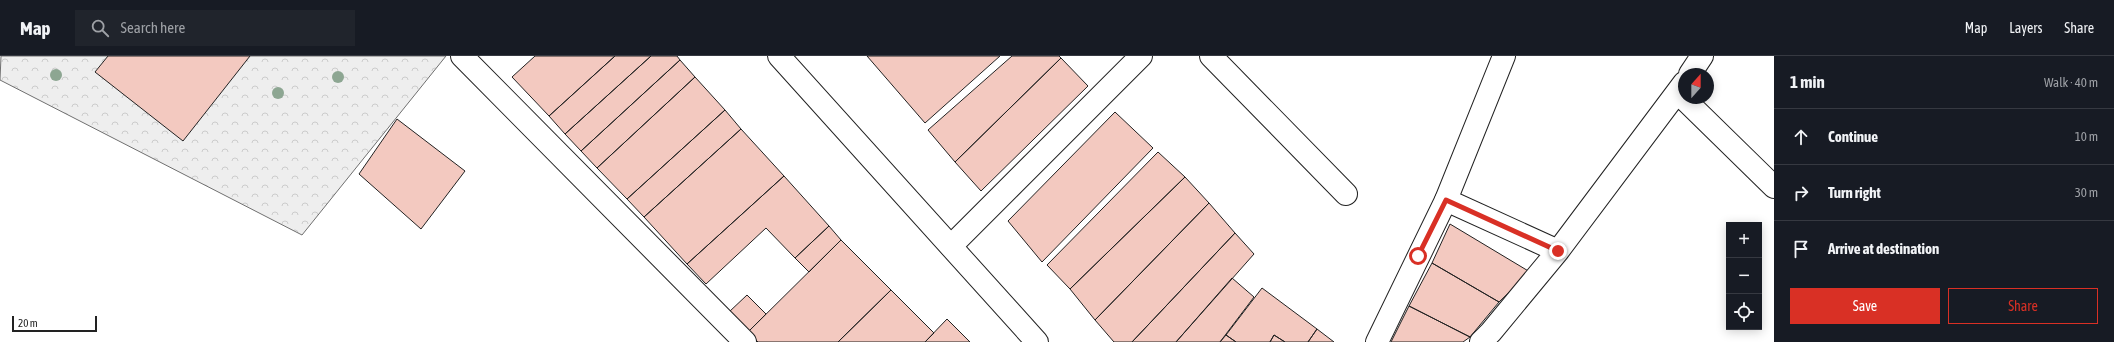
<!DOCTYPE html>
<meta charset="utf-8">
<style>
body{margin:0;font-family:"Asap Condensed",sans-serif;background:#20242c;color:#f1f3f6}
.controls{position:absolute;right:12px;bottom:12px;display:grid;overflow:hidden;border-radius:0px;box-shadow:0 2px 10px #0003}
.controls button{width:36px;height:36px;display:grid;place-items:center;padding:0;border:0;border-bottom:1px solid #363941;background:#171b24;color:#f1f3f6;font:20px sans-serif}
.compass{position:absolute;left:1678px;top:12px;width:36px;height:36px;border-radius:50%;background:#171b24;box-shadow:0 2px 10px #0003;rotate:21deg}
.scale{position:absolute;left:12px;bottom:10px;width:85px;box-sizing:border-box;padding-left:4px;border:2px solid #222;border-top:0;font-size:11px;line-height:14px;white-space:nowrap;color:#222;-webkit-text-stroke:3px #fff;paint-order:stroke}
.stop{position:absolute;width:12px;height:12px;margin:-9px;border:3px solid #d93025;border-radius:50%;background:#fff}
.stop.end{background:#d93025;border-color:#fff;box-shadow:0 1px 4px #0008}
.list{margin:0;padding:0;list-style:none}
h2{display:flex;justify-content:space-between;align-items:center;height:52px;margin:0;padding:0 16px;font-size:17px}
h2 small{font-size:13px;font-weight:400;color:#9ea1a6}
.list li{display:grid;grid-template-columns:26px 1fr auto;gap:12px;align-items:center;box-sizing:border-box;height:56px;padding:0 16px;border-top:1px solid #363941}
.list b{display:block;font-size:15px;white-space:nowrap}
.list em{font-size:13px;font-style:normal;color:#9ea1a6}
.actions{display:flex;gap:8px;padding:12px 16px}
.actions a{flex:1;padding:9px 0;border:1px solid #d93025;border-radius:0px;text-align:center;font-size:14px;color:#d93025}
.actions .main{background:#d93025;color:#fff}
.icon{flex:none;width:22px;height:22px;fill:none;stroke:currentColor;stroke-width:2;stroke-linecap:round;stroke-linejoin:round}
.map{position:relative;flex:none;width:1774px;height:286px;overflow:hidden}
header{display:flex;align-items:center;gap:24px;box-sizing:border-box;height:56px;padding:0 20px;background:#171b24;border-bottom:1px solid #363941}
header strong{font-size:19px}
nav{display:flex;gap:22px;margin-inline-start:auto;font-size:14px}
.search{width:280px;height:36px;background:#20242c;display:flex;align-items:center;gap:10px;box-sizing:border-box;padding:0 14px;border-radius:0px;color:#9ea1a6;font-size:15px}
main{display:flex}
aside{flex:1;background:#171b24}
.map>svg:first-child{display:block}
.park{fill:url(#park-crowns);stroke:#6f6f6f}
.building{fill:#f3c9c0;stroke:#222}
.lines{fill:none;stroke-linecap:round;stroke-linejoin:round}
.minor-casing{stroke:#222;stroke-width:24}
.tertiary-casing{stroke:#222;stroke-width:24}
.minor{stroke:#fff;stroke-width:22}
.tertiary{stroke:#fff;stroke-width:22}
.tree{fill:#8da692}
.route{stroke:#d93025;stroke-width:5}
</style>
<header>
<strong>Map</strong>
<div class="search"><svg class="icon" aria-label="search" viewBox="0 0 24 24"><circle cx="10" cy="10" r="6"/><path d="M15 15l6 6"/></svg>Search here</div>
<nav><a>Map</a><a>Layers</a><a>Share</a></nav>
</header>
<main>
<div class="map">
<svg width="1774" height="286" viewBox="0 0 1774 286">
<defs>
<pattern id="park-crowns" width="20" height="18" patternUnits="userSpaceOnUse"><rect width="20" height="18" fill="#eee"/><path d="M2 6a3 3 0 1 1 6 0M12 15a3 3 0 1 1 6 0" fill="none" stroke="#ccc"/></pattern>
</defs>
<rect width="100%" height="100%" fill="#fff"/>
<path class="park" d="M1 0H446L302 179 0 24Z"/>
<path class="building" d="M108 0H250L183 85 95 16Z
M535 0H615L549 60 512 21Z
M615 0H651L565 78 549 60Z
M651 0H677L680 4 581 95 565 78Z
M867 0H1000L925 67Z
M1012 0H1059L1061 2 955 106 928 74Z
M1061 2 1088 30 981 135 955 106Z
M680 4 695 21 597 112 581 95Z
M695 21 725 54 627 143 597 112Z
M725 54 741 73 644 161 627 143Z
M1115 56 1153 92 1042 206 1008 165Z
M397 63 465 115 421 173 359 118Z
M741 73 784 120 687 208 644 161Z
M1158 96 1185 121 1070 233 1047 209Z
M784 120 829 170 795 202 766 172 706 228 687 208Z
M1185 121 1209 147 1095 264 1070 233Z
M1209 147 1235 177 1132 286H1114L1095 264Z
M1450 168 1530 216 1499 246 1432 207Z
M829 170 841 184 809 216 795 202Z
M1235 177 1254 198 1176 286H1132Z
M841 184 891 234 838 286H758L748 276Z
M1432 207 1499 246 1470 281 1409 250Z
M1232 222 1254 241 1220 286H1176Z
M1262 232 1317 273 1308 286H1285L1274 279 1270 286H1236L1226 279Z
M891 234 934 277 925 286H838Z
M747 239 766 258 748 276 729 256Z
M1409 250 1470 281 1463 286H1391Z
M947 263 970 286H925Z
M1317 273 1334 286H1308Z
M1226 279 1236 286H1220Z
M1274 279 1285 286H1270Z"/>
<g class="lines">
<g class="minor-casing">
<path id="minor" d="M462 0 745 286
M1211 0 1346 138
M1690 18 1702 0
M1678 37 1774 131
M1446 144 1558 195 1491 276 1481 286
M951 190 1141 0
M1558 195 1684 27"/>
</g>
<g class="tertiary-casing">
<path id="tertiary" d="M779 0 1037 286
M1377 286 1446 144 1504 0"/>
</g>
<use href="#minor" class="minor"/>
<use href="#tertiary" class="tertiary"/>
</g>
<g class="tree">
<circle cx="56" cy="19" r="6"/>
<circle cx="338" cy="21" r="6"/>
<circle cx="278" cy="37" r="6"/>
</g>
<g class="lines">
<path class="route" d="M1418 200 1446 144 1558 195"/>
</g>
</svg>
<div class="controls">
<button>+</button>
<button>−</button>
<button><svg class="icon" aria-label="locate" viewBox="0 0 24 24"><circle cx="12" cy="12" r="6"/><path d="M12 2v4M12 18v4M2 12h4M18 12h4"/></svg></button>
</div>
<svg class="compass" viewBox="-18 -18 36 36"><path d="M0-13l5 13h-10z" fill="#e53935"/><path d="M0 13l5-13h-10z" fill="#9ea1a6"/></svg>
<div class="scale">20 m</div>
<div class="stop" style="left:1418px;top:200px"></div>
<div class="stop end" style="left:1558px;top:195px"></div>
</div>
<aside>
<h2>1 min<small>Walk · 40 m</small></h2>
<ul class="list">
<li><svg class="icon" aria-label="ahead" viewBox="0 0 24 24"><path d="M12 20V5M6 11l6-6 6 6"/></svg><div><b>Continue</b></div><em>10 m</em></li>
<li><svg class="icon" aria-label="right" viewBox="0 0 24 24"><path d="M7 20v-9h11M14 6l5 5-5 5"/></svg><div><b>Turn right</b></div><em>30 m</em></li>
<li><svg class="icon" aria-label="arrive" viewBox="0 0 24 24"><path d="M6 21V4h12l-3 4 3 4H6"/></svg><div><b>Arrive at destination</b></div></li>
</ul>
<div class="actions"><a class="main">Save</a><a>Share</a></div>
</aside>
</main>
